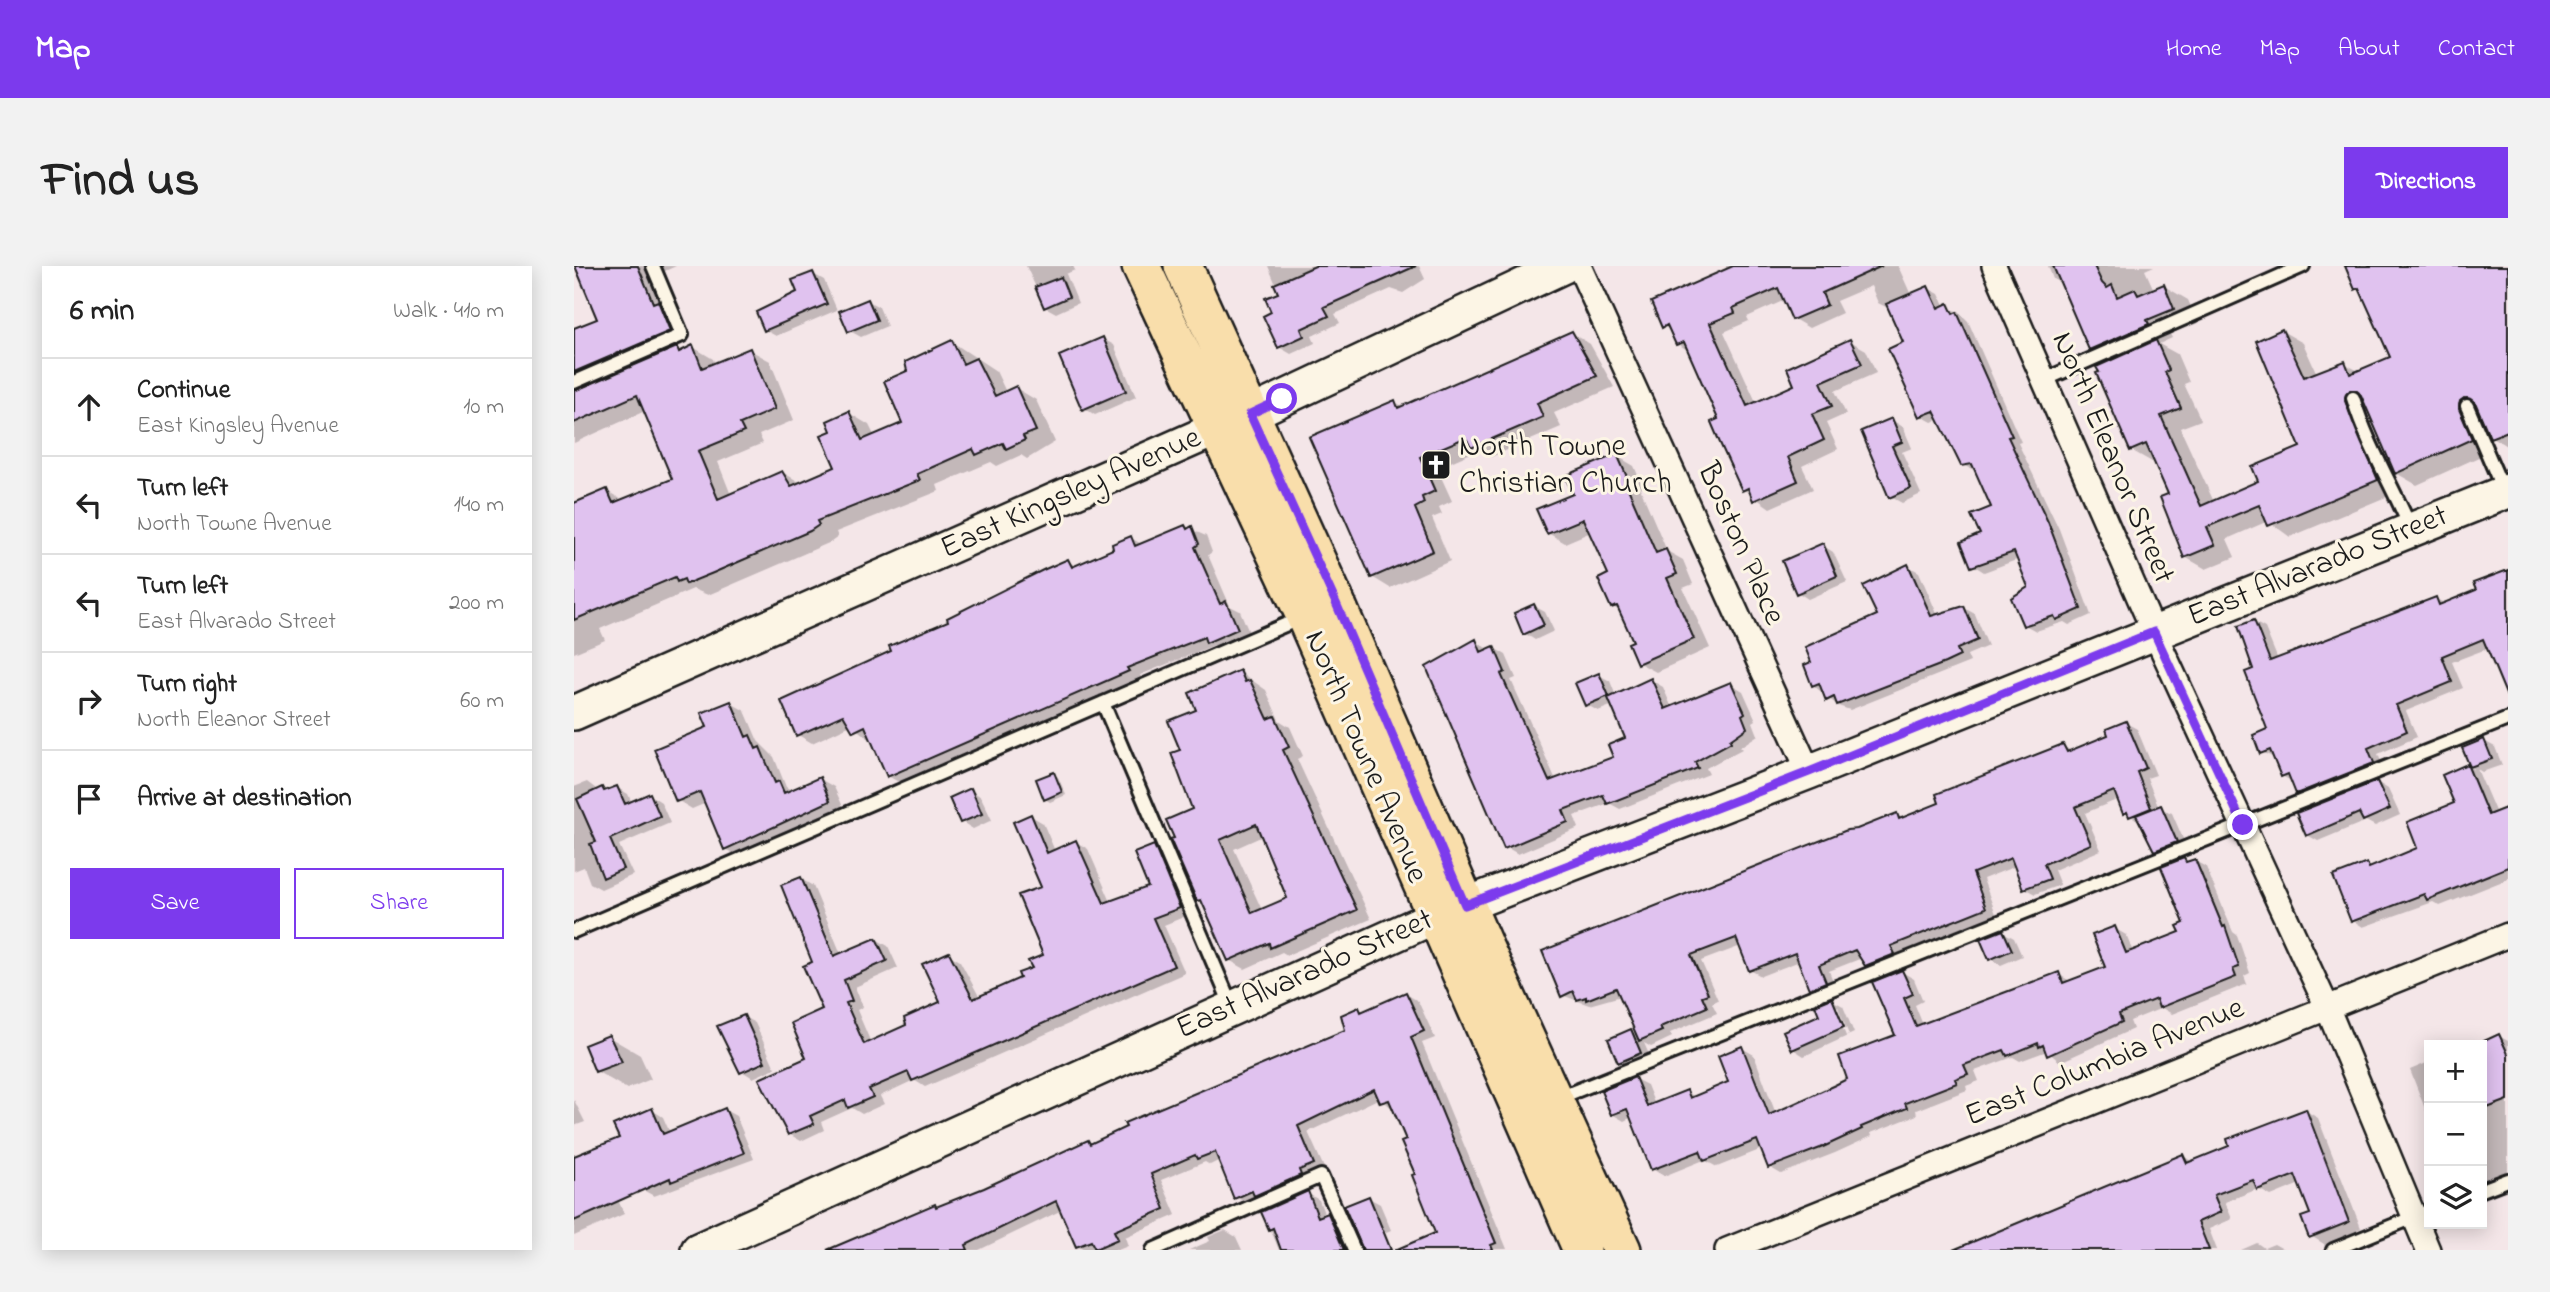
<!DOCTYPE html>
<meta charset="utf-8">
<style>
body{margin:0;font-family:"Indie Flower",sans-serif;background:#f2f2f2;color:#222}
.controls{position:absolute;right:21px;bottom:21px;display:grid;overflow:hidden;border-radius:0px;box-shadow:0 4px 18px #0003}
.controls button{width:63px;height:63px;display:grid;place-items:center;padding:0;border:0;border-bottom:2px solid #e0e0e0;background:#fff;color:#222;font:35px sans-serif}
.stop{position:absolute;width:21px;height:21px;margin:-16px;border:5px solid #7c3aed;border-radius:50%;background:#fff}
.stop.end{background:#7c3aed;border-color:#fff;box-shadow:0 2px 7px #0008}
.list{margin:0;padding:0;list-style:none}
h2{display:flex;justify-content:space-between;align-items:center;height:91px;margin:0;padding:0 28px;font-size:30px}
h2 small{font-size:23px;font-weight:400;color:#767676}
.list li{display:grid;grid-template-columns:46px 1fr auto;gap:21px;align-items:center;box-sizing:border-box;height:98px;padding:0 28px;border-top:2px solid #e0e0e0}
.list b{display:block;font-size:26px;white-space:nowrap}
.list p{margin:0;font-size:23px;white-space:nowrap;color:#767676}
.list em{font-size:23px;font-style:normal;color:#767676}
.actions{display:flex;gap:14px;padding:21px 28px}
.actions a{flex:1;padding:16px 0;border:2px solid #7c3aed;border-radius:0px;text-align:center;font-size:24px;color:#7c3aed}
.actions .main{background:#7c3aed;color:#fff}
.icon{flex:none;width:38px;height:38px;fill:none;stroke:currentColor;stroke-width:2;stroke-linecap:round;stroke-linejoin:round}
.map{position:relative;flex:none;width:1934px;height:984px;overflow:hidden;border-radius:0px}
header{display:flex;align-items:center;gap:42px;box-sizing:border-box;height:98px;padding:0 35px;background:#7c3aed;color:#fff}
header strong{font-size:33px}
nav{display:flex;gap:38px;margin-inline-start:auto;font-size:24px}
.intro{display:flex;align-items:center;justify-content:space-between;box-sizing:border-box;height:168px;padding:0 42px}
h1{margin:0;font-size:49px}
.button{padding:18px 32px;border-radius:0px;background:#7c3aed;color:#fff;font-size:24px;font-weight:700}
main{display:flex;gap:42px;padding:0 42px}
aside{flex:1;background:#fff;border-radius:0px;box-shadow:0 4px 18px #0003}
.map>svg:first-child{display:block}
.shadow{fill:#0003;fill-rule:evenodd}
.building{fill:#e0c2ef;stroke:#1c1c1c;stroke-width:2;fill-rule:evenodd}
.lines{fill:none;stroke-linecap:round;stroke-linejoin:round}
.lane-casing{stroke:#1c1c1c;stroke-width:18}
.street-casing{stroke:#1c1c1c;stroke-width:28}
.secondary-casing{stroke:#1c1c1c;stroke-width:38}
.primary-casing{stroke:#1c1c1c;stroke-width:42}
.lane{stroke:#fcf5e5;stroke-width:12}
.street{stroke:#fcf5e5;stroke-width:23}
.secondary{stroke:#fcf5e5;stroke-width:33}
.primary{stroke:#f9deab;stroke-width:37}
.route{stroke:#7c3aed;stroke-width:9}
.labels{text-anchor:middle;dominant-baseline:central;stroke-width:6;stroke-linejoin:round;paint-order:stroke}
.poi-label{font-size:32px;fill:#1c1c1c;stroke:#fcf5e5;text-anchor:start}
.street-label{font-size:32px;fill:#1c1c1c;stroke:#fcf5e5}
</style>
<header>
<strong>Map</strong>
<nav><a>Home</a><a>Map</a><a>About</a><a>Contact</a></nav>
</header>
<div class="intro"><h1>Find us</h1><a class="button">Directions</a></div>
<main>
<aside>
<h2>6 min<small>Walk · 410 m</small></h2>
<ul class="list">
<li><svg class="icon" aria-label="ahead" viewBox="0 0 24 24"><path d="M12 20V5M6 11l6-6 6 6"/></svg><div><b>Continue</b><p>East Kingsley Avenue</p></div><em>10 m</em></li>
<li><svg class="icon" aria-label="left" viewBox="0 0 24 24"><path d="M17 20v-9H6M10 6l-5 5 5 5"/></svg><div><b>Turn left</b><p>North Towne Avenue</p></div><em>140 m</em></li>
<li><svg class="icon" aria-label="left" viewBox="0 0 24 24"><path d="M17 20v-9H6M10 6l-5 5 5 5"/></svg><div><b>Turn left</b><p>East Alvarado Street</p></div><em>200 m</em></li>
<li><svg class="icon" aria-label="right" viewBox="0 0 24 24"><path d="M7 20v-9h11M14 6l5 5-5 5"/></svg><div><b>Turn right</b><p>North Eleanor Street</p></div><em>60 m</em></li>
<li><svg class="icon" aria-label="arrive" viewBox="0 0 24 24"><path d="M6 21V4h12l-3 4 3 4H6"/></svg><div><b>Arrive at destination</b></div></li>
</ul>
<div class="actions"><a class="main">Save</a><a>Share</a></div>
</aside>
<div class="map">
<svg width="1934" height="984" viewBox="0 0 1934 984">
<rect width="100%" height="100%" fill="#f4e6e8"/>
<filter id="ink" filterUnits="userSpaceOnUse"><feTurbulence type="fractalNoise" baseFrequency=".0143" numOctaves="2"/><feDisplacementMap in="SourceGraphic" scale="14" xChannelSelector="R" yChannelSelector="G"/><feConvolveMatrix kernelMatrix="1 2 1 2 8 2 1 2 1" color-interpolation-filters="sRGB"/></filter>
<g filter="url(#ink)">
<path class="shadow" d="M3 0H102L82 9 115 76 102 82 108 86 119 81 139 93 141 98 176 84 196 95 220 154 185 169 189 177 144 196 157 229 208 206 227 217 263 202 259 165 275 147 295 159 301 171 331 158 335 106 378 76 422 105 432 126 442 122 462 134 481 176 453 193 447 189 423 200 417 196 363 219 365 225 262 266 264 271 257 276 134 329 119 323 26 363 31 374 0 387V237L33 225 50 235 101 214 71 145 0 177V64L25 54Z
M452 0H499L501 4 492 8 504 37 482 47 471 41Z
M694 0H845L851 13 829 27 817 23 761 48 766 57 738 70 741 77 717 88 705 81 699 47 706 28Z
M1152 0H1324L1337 29 1354 22 1365 28 1371 41 1385 46 1394 55 1447 176 1444 177 1485 263 1517 349 1495 359 1490 356 1462 365 1451 359 1456 322 1445 293 1410 306 1399 299 1419 242 1403 205 1389 199 1366 153 1358 156 1347 150 1331 77 1316 43 1304 37 1297 20 1262 35 1268 47 1235 62 1220 53 1211 34 1173 51 1175 55 1150 66 1183 138 1223 120 1276 75 1292 84 1302 107 1261 125 1272 148 1252 157 1264 183 1228 200 1239 223 1196 242 1169 223 1147 154 1116 86 1104 78 1098 65 1089 60 1152 5Z
M1474 0H1580L1571 4 1580 24 1590 20 1614 34 1624 57 1596 68 1598 72 1585 78 1603 88 1615 116 1610 118 1627 154 1606 162 1640 236 1686 216 1728 182 1708 65 1729 77 1743 108 1770 97 1786 106 1818 92 1789 27 1783 23 1778 0H1934V181L1918 171 1906 145 1905 156 1918 185 1843 219 1822 207 1794 141 1791 148 1824 226 1716 271 1694 255 1653 273 1661 291 1632 303 1611 291 1596 229 1581 194 1578 196 1557 184 1538 96 1517 83 1488 18 1479 13Z
M239 8 250 14 263 44 202 70 191 64 226 27Z
M294 35 305 41 313 60 287 71 276 65Z
M998 67 1016 78 1040 121 980 147 987 161 917 191 904 184 863 202 878 235 865 241 868 248 858 252 876 295 816 322 798 311 821 136 830 141Z
M529 73 540 79 562 131 521 149 510 142Z
M1318 154 1329 161 1338 182 1328 186 1347 228 1328 237 1317 231Z
M1043 190 1060 200 1069 221 1066 222 1093 285 1109 294 1119 318 1109 322 1136 382 1082 406 1065 397 1061 375 1048 346 1039 341 1036 309 1017 266 991 277 974 267 1001 228Z
M611 261 632 270 638 286 634 289 656 340 666 345 677 371 647 383 640 379 566 409 568 413 328 518 314 510 298 471 294 472 277 459 238 477 224 469 319 386 494 295 503 301 542 284 557 272 569 279Z
M1248 279 1259 286 1273 316 1234 333 1223 326Z
M1334 300 1345 306 1364 350 1390 342 1401 348 1414 380 1393 389 1396 396 1276 444 1264 440 1239 419 1305 350Z
M1934 306V428L1915 382 1878 396 1889 422 1832 445 1843 471 1804 488 1810 503 1735 533 1724 527 1719 516 1708 510 1701 492 1687 486 1695 464 1681 404 1680 356 1691 362 1704 394 1862 333 1872 338 1904 325Z
M960 340 971 346 980 365 961 374 950 367Z
M902 375 915 384 920 382 932 389 942 412 937 414 982 514 1041 492 1053 473 1039 439 1024 445 1013 439 1025 409 1036 415 1042 430 1077 414 1089 421 1098 442 1157 418 1169 425 1182 454 1179 456 1184 469 1166 481 1168 483 1132 502 1135 508 1046 543 1035 537 1000 550 1005 562 944 588 932 581Z
M666 406 692 424 705 454 716 461 729 490 723 493 797 653 713 689 708 686 671 703 655 694 630 638 624 634 620 544 609 485 624 445ZM689 570 716 633 688 644 660 583Z
M157 437 171 445 184 475 200 491 212 521 219 525 246 513 260 521 270 543 166 591 151 583 132 537 118 543 103 534 135 462Z
M1552 457 1563 463 1582 509 1573 512 1585 542 1598 547 1613 582 1593 590 1582 583 1568 557 1551 546 1545 533 1511 547 1527 584 1480 604 1486 619 1461 628 1450 622 1442 600 1409 613 1422 648 1327 686 1331 694 1304 705 1288 692 1255 705 1262 722 1247 728 1236 722 1226 695 1187 710 1176 704 1167 680 1127 695 1144 734 1138 737 1143 747 1096 767 1098 771 1077 781 1070 777 1077 793 1056 802 1045 796 1057 765 1064 769 1047 730 1015 739 988 729 1283 565 1323 549 1331 553 1489 480 1499 486 1537 470Z
M1910 475 1921 481 1928 499 1908 506 1903 503 1921 545 1934 540V613L1866 640 1859 636 1789 661 1778 654 1793 599 1798 602 1845 583 1882 538 1893 500 1899 503 1890 483Z
M479 508 484 511 492 529 476 536 471 533Z
M13 516 26 526 42 521 54 528 58 537 76 529 87 536 96 557 45 579 59 609 27 623 16 617 10 601 0 605V521Z
M1803 516 1814 523 1826 549 1801 560 1792 555 1744 575 1733 569Z
M397 524 407 531 418 554 399 563 388 556Z
M457 550 469 557 481 585 502 576 514 583 537 636 576 622 580 581 592 588 617 648 590 659 611 707 351 821 340 814 306 830 310 838 288 848 278 842 247 856 250 864 227 875 215 868 251 744 227 613 239 620 267 688 302 673 314 680 324 702 281 721 289 741 283 744 297 777 335 760 368 737 374 688 386 695 406 732 449 713 471 690 469 621Z
M1610 594 1616 597 1621 595 1632 601 1659 666 1663 669 1676 707 1670 710 1673 718 1598 748 1588 742 1556 755 1559 763 1486 796 1473 785 1446 795 1439 791 1401 805 1405 815 1392 820 1393 824 1342 844 1343 849 1297 867 1298 870 1261 887 1207 908 1195 901 1188 883 1143 901 1130 894 1090 910 1078 903 1058 851 1050 855 1038 848 1061 813 1073 819 1081 839 1112 826 1122 831 1156 817 1168 782 1180 789 1202 848 1276 813 1324 770 1328 706 1340 713 1349 735 1341 739 1349 759 1484 708 1496 715 1533 702 1540 662 1552 669 1559 686 1608 667 1612 658Z
M1429 666 1440 672 1448 690 1427 699 1416 693Z
M832 728 844 735 861 772 848 777 933 983 825 984 863 968 834 875 819 843 806 832 734 866 751 904 673 938 662 931 646 894 636 899 631 896 587 914 602 949 551 971 554 980 544 984H510L503 980 488 944 405 984H282L360 940 364 942 410 923 514 876 519 879 773 765 785 743 791 747Z
M1258 734 1269 740 1280 767 1230 790 1219 783ZM1260 741H1264L1275 769 1272 770Z
M170 751 181 757 201 802 179 812 168 805Z
M1925 770 1934 775V911L1908 922V779H1903Z
M35 771 66 789 77 813 53 823 22 805Z
M1855 796V853L1836 804Z
M0 834 11 856 0 860Z
M78 844 89 851 96 867 151 844 162 850 180 893 80 930 69 924Z
M1732 845 1744 852 1787 962 1783 964 1787 974 1766 984H1752L1750 978 1737 970 1739 949 1726 918 1697 930 1684 923 1651 936 1658 953 1635 963 1643 984H1382L1609 890 1619 896Z
M0 902 32 905 50 948 0 970Z
M733 927 745 934 751 950 765 956 777 981 770 984H705L690 947Z
M795 932 806 938 817 964 795 973Z
M651 964 662 971 668 984H615L636 975 634 971Z
M1683 977 1690 982 1700 978 1711 984H1667Z"/>
<path class="building" d="M1 0H64L79 37 84 35 96 65 0 106V62L23 53Z
M741 0H842L750 41 755 50 727 63 730 70 704 82 689 50 697 46 691 32 704 27 700 18Z
M1159 0H1308L1248 27 1253 39 1218 54 1204 22 1159 42 1161 47 1136 57 1173 140 1220 119 1213 102 1276 73 1288 98 1247 116 1258 140 1238 148 1250 174 1214 191 1224 215 1179 235 1174 222 1168 225 1146 177 1137 156 1144 153 1110 76 1102 79 1093 59 1088 62 1077 36Z
M1479 0H1520L1528 17 1533 22 1538 19 1543 31 1561 23 1564 29 1590 18 1600 43 1573 54 1575 58 1515 84Z
M1771 0H1934V165L1916 172 1901 136 1890 132 1886 135 1885 143 1898 173 1821 208 1787 129 1781 124H1776L1771 135 1804 214 1694 260 1685 239 1633 261 1641 279 1610 292 1586 231 1594 228 1572 178 1556 185 1522 107 1525 106 1522 101 1582 74 1595 104 1591 106 1607 142 1587 150 1627 240 1684 215 1678 201 1726 181 1682 75 1708 63 1730 111 1771 95 1776 108 1816 91 1785 22 1781 24Z
M239 6 253 38 190 65 182 46 223 26 218 14Z
M487 11 495 31 470 42 461 21Z
M1354 20 1364 42 1374 37 1379 48 1383 46 1438 170 1434 171 1474 256 1507 343 1482 354 1480 350 1449 360 1437 332 1454 321 1440 286 1397 301 1387 276 1406 268 1397 249 1417 241 1398 198 1387 200 1360 145 1345 151 1314 83 1329 76 1312 38Z
M294 33 303 54 274 66 265 45Z
M998 65 1023 110 963 137 969 151 897 182 893 174 888 173 846 191 861 225 848 231 850 237 841 242 859 285 797 312 735 171 821 134 824 142Z
M529 71 552 125 508 144 485 90Z
M378 74 389 98 402 92 421 130 442 120 462 165 449 170 451 174 432 183 429 177 402 189 399 183 343 208 346 214 243 255 245 259 236 265 139 307 112 318 110 313 103 316 101 311 0 354V237L33 223 39 237 98 213 63 129 0 157V125L103 81 105 86 119 79 128 102 176 82 201 143 166 158 170 166 124 185 144 233 208 205 217 220 261 201 247 169 257 165 253 155 275 145 288 174 328 157 310 115 333 105 331 96Z
M1318 152 1328 176 1318 180 1337 222 1315 232 1287 165Z
M1043 188 1053 211 1050 213 1082 287 1092 283 1103 308 1093 312 1120 373 1063 398 1054 377 1059 375 1043 340 1037 342 1024 313 1034 308 1009 253 973 268 962 243 999 228 991 210Z
M611 259 613 263 618 260 625 278 621 281 646 338 652 335 664 363 632 377 630 371 553 402 555 405 313 511 291 460 279 466 269 449 222 470 207 435 317 385 315 380 374 355 373 352 469 304 494 293 498 301 539 283 538 278 557 270 561 280Z
M1249 277 1263 310 1222 328 1208 295Z
M1334 298 1357 350 1390 340 1404 374 1383 383 1386 390 1371 397 1263 439 1260 431 1252 435 1245 417 1238 420 1230 399 1237 396 1231 381 1303 349 1289 320Z
M1934 304V433L1909 373 1868 390 1878 416 1822 439 1833 465 1794 482 1800 497 1722 528 1714 508 1707 511 1696 484 1686 488 1679 469 1693 463 1671 406 1679 403 1664 360 1680 354 1696 395 1862 331 1865 339 1902 324 1899 317Z
M960 338 970 359 949 369 940 347Z
M902 373 907 386 920 380 931 406 927 408 975 515 1039 491 1034 479 1051 472 1034 432 1077 412 1091 443 1157 416 1171 447 1168 449 1173 462 1156 474 1157 476 1121 496 1124 502 1033 538 1029 529 989 544 994 556 930 583 852 401Z
M666 404 671 416 676 414 694 453 701 450 715 481 709 484 783 644 696 682 695 677 654 695 627 634 623 635 596 573 600 572 592 554 618 543 597 487 606 484 594 455 622 444 615 427ZM682 558 713 632 678 647 646 574Z
M1025 407 1035 430 1011 440 1001 417Z
M157 435 172 471 176 469 182 483 186 481 201 517 205 515 210 527 246 511 256 535 150 584 126 526 102 536 80 483 133 461 127 447Z
M1552 455 1572 502 1563 506 1577 542 1555 551 1553 546 1549 548 1540 525 1501 541 1517 578 1470 598 1476 613 1449 623 1437 592 1399 607 1412 642 1317 680 1321 688 1291 700 1281 684 1245 699 1252 716 1235 723 1221 687 1175 705 1162 672 1117 689 1134 728 1128 730 1133 741 1086 761 1088 765 1065 775 1042 722 1012 734V731L1003 734 999 725 987 731 968 685 1273 564 1283 563 1323 547 1325 553 1365 537 1362 528 1489 478 1493 486 1534 469 1532 463Z
M1910 473 1918 493 1896 501 1888 482Z
M1893 498 1914 549 1934 541V601L1853 634 1850 628 1777 656 1759 610 1793 597 1795 602 1843 582 1833 556 1880 537 1868 509Z
M480 506 488 526 470 534 462 513Z
M1803 515 1816 543 1789 555 1785 547 1732 570 1722 547Z
M43 520 51 538 76 527 86 550 36 573 49 603 29 612 16 578 22 576 3 533 28 521 30 525Z
M397 522 408 548 386 557 375 532Z
M1587 539 1603 576 1580 585 1562 549Z
M457 548 473 587 502 574 530 637 574 621 560 587 580 579 606 642 579 652 600 700 338 815 334 806 295 823 299 831 274 842 271 834 236 850 240 858 214 869 185 813 232 792 217 757 248 743 229 700 238 696 207 619 227 611 260 690 302 672 313 695 270 714 278 735 272 737 290 778 332 759 330 752 366 736 348 698 375 686 399 733 446 712 444 707 458 702 454 695 469 689 444 629 467 621 439 556Z
M1610 592 1612 596 1621 593 1649 661 1651 660 1665 701 1659 703 1662 711 1585 742 1582 733 1545 748 1548 756 1473 790 1469 779 1465 781 1464 777 1433 790 1430 784 1390 799 1394 808 1381 813 1383 817 1331 837 1333 842 1287 861 1288 863 1249 881 1194 902 1183 874 1130 895 1126 885 1077 904 1053 843 1037 849 1027 825 1061 811 1073 840 1113 824 1116 832 1154 816 1144 790 1168 780 1195 849 1261 819 1273 813 1265 790 1321 769 1298 716 1328 704 1339 728 1330 732 1342 760 1485 706 1489 717 1531 701 1518 669 1541 660 1552 687 1606 666 1603 660 1610 657 1587 601Z
M1429 664 1438 684 1415 694 1406 673Z
M832 726 850 765 837 771 922 977 917 979 919 984H821L861 967 838 909 841 908 827 876 832 874 815 834 806 837 800 823 724 860 740 898 725 904 727 909 680 930 678 925 660 933 641 886 623 893 621 889 577 908 591 943 540 965 544 973 521 983 517 975 502 981 482 935 392 979 394 984H253L361 938 362 941 410 922 514 874 516 878 552 861 550 857 771 764 767 749 785 741 787 746Z
M1258 732 1270 761 1218 784 1209 765 1245 749 1241 739Z
M170 749 191 796 166 807 143 760Z
M1057 763 1067 787 1044 797 1034 773Z
M1925 768 1934 788V834L1908 844V776Z
M35 769 48 796 21 806 10 779Z
M78 842 89 868 151 842 170 887 97 916 96 912 0 955V890L45 872 39 859Z
M1732 843 1775 956 1735 972 1727 951 1736 948 1721 909 1683 924 1679 914 1640 929 1647 946 1624 956 1635 984H1379L1609 888 1613 897 1655 880 1653 873Z
M734 925 744 951 754 947 770 984H707L699 962 695 964 687 946Z
M795 930 817 984H789L770 940Z"/>
<g class="lines">
<g class="lane-casing">
<path id="lane" d="M1470 114 1729 0
M0 116 108 69 79 0
M1779 132C1793 178 1818 219 1837 263
M1893 140 1930 226
M529 437 658 741
M0 665 727 352
M982 833 1934 453
M1908 924 1934 914
M579 984 747 910 780 984
M1759 984 1855 945"/>
</g>
<g class="street-casing">
<path id="street" d="M1005 0 1235 506
M1420 0 1580 366 1753 741 1854 984
M1153 984 1934 669"/>
</g>
<g class="secondary-casing">
<path id="secondary" d="M0 447 676 148 990 0
M124 984 860 651 1235 506 1934 225"/>
</g>
<g class="primary-casing">
<path id="primary" d="M567 0 731 350 1008 984
M609 0 762 337 911 683 1048 984"/>
</g>
<use href="#lane" class="lane"/>
<use href="#street" class="street"/>
<use href="#secondary" class="secondary"/>
<use href="#primary" class="primary"/>
</g>
</g>
<g class="lines" filter="url(#ink)">
<path class="route" d="M708 133 676 148 762 337 891 639 1235 506 1580 366 1669 559"/>
</g>
<defs>
<g id="church-square" transform="scale(1.575)"><rect x="-9" y="-9" width="18" height="18" rx="4" fill="#1c1c1c" stroke="#fcf5e5"/><path d="M-1.2-6h2.4v3.5h3.3v2.4h-3.3V6h-2.4V-.1h-3.3v-2.4h3.3Z" fill="#fff"/></g>
</defs>
<g fill-rule="evenodd">
<use href="#church-square" x="862" y="199"/>
</g>
<g class="labels">
<g class="poi-label">
<text x="885" y="181">North Towne<tspan x="885" dy="37">Christian Church</tspan></text>
</g>
<g class="street-label">
<text transform="translate(1538 192) rotate(67)">North Eleanor Street</text>
<text transform="translate(497 228) rotate(-24)">East Kingsley Avenue</text>
<text transform="translate(1166 278) rotate(66)">Boston Place</text>
<text transform="translate(1744 301) rotate(-22)">East Alvarado Street</text>
<text transform="translate(791 491) rotate(67)">North Towne Avenue</text>
<text transform="translate(731 709) rotate(-24)">East Alvarado Street</text>
<text transform="translate(1531 797) rotate(-22)">East Columbia Avenue</text>
</g>
</g>
</svg>
<div class="controls">
<button>+</button>
<button>−</button>
<button><svg class="icon" aria-label="layers" viewBox="0 0 24 24"><path d="M12 4l9 5-9 5-9-5zM3 14l9 5 9-5"/></svg></button>
</div>
<div class="stop" style="left:708px;top:133px"></div>
<div class="stop end" style="left:1669px;top:559px"></div>
</div>
</main>
